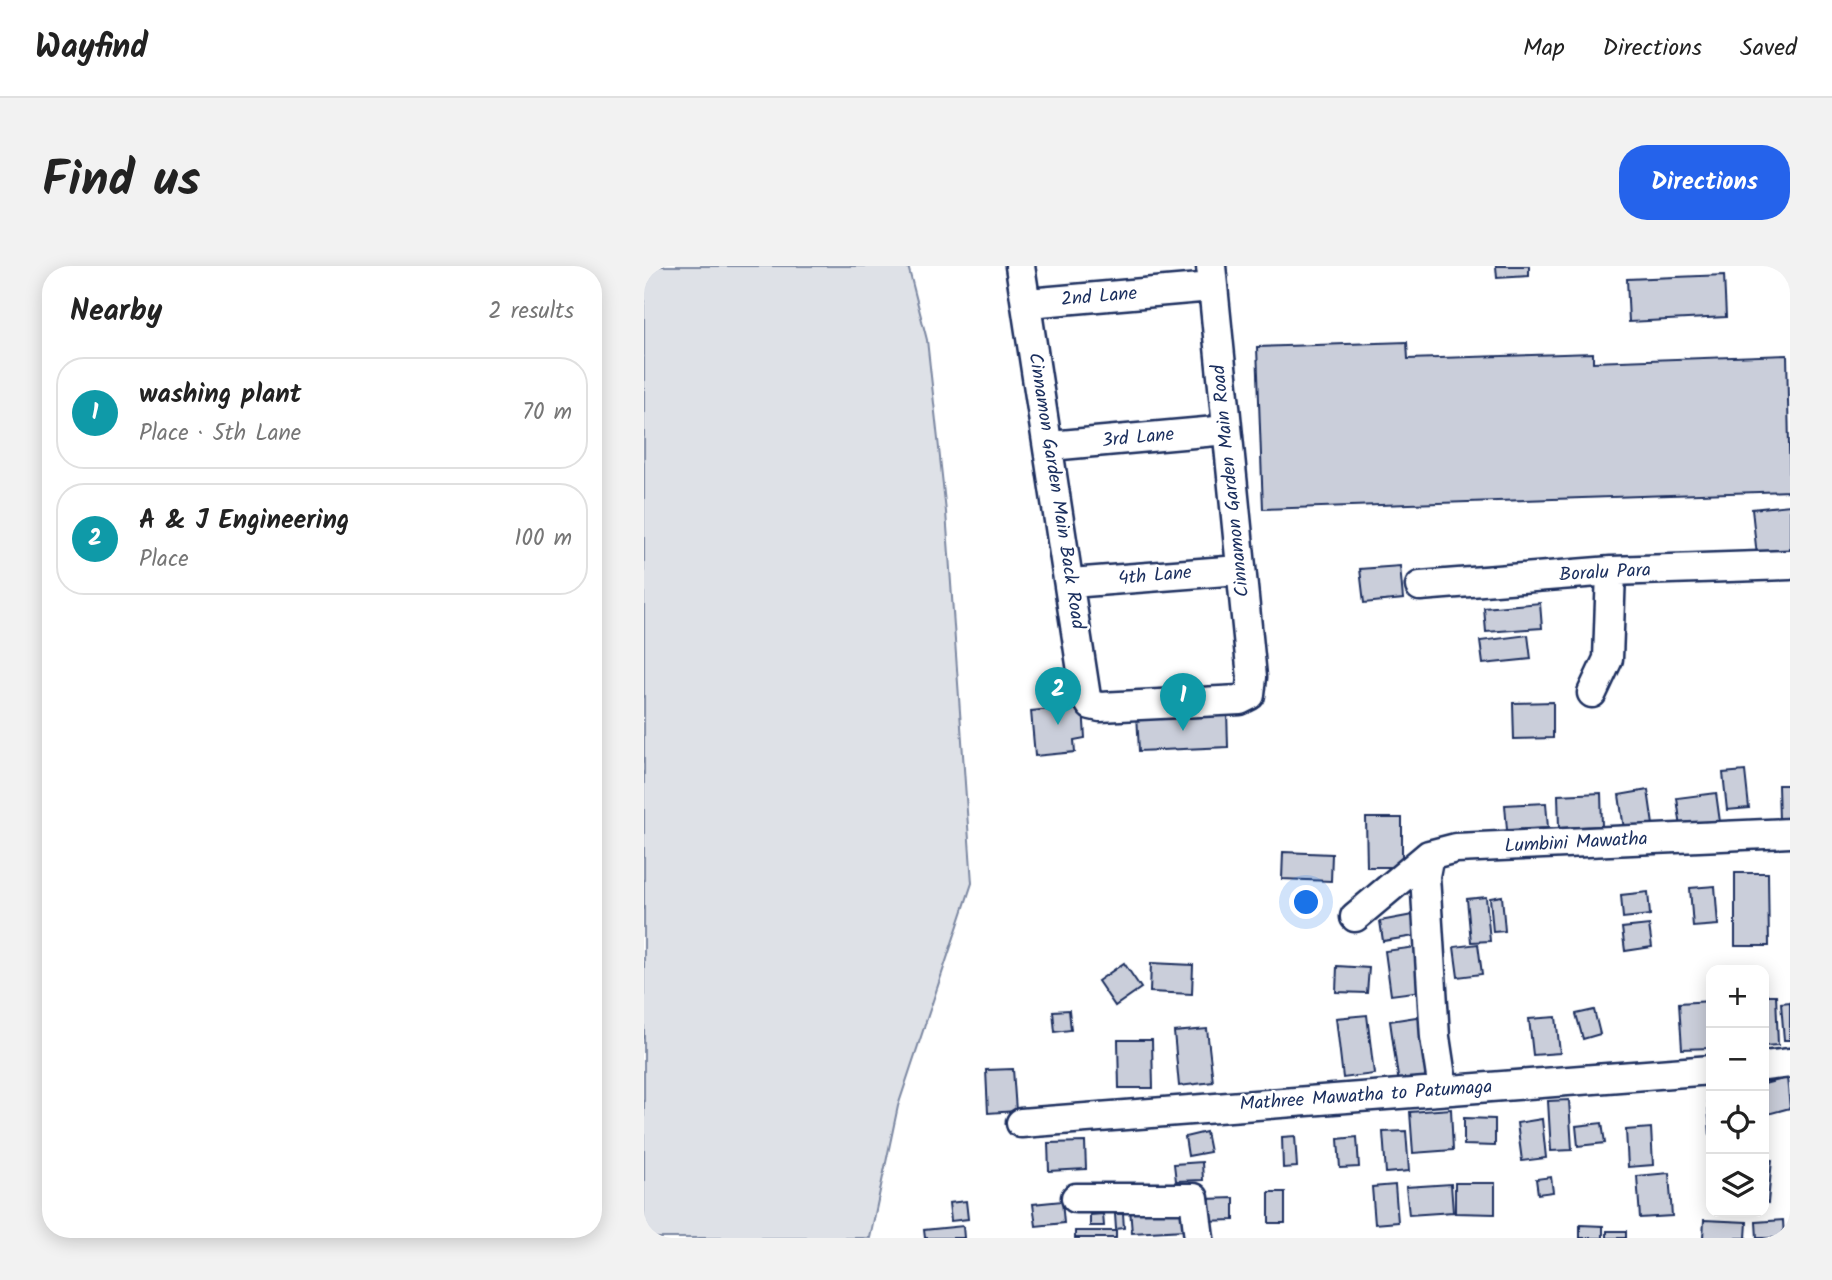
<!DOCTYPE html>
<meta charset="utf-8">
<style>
body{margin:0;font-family:Kalam,sans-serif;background:#f2f2f2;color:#222}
.controls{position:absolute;right:21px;bottom:21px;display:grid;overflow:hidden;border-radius:14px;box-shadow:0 4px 18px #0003}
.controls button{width:63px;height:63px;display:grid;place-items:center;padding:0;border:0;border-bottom:2px solid #e0e0e0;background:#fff;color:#222;font:35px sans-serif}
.you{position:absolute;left:663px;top:637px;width:24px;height:24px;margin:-18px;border:5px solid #fff;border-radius:50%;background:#1a73e8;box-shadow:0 0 0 10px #1a73e833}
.badge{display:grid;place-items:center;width:46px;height:46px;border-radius:50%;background:#2563eb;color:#fff;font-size:23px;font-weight:700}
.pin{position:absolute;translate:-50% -58px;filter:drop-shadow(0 2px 4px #0008)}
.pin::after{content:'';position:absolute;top:37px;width:24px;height:21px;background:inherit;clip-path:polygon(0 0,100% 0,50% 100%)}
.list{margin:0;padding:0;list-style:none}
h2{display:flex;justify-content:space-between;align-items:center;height:91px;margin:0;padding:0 28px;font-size:30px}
h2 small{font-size:23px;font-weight:400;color:#767676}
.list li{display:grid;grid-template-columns:46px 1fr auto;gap:21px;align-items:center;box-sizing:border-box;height:112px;margin:0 14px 14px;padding:0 14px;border:2px solid #e0e0e0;border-radius:28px}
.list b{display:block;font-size:26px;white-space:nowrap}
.list p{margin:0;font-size:23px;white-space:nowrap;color:#767676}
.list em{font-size:23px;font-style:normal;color:#767676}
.icon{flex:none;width:38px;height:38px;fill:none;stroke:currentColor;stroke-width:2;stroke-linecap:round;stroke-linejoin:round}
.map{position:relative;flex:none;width:1146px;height:972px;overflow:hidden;border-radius:28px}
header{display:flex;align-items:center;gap:42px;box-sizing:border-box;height:98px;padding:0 35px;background:#fff;border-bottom:2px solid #e0e0e0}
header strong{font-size:33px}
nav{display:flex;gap:38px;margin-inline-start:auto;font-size:24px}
.intro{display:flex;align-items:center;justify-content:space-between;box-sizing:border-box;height:168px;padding:0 42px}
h1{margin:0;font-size:49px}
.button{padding:18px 32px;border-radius:28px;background:#2563eb;color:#fff;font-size:24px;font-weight:700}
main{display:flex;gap:42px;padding:0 42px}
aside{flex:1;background:#fff;border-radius:28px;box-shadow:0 4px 18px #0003}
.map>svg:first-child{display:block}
.green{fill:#dee1e7;stroke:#7c88a2;stroke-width:2}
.building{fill:#caceda;stroke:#1b2f5e;stroke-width:2}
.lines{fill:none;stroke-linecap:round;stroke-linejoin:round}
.minor-casing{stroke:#1b2f5e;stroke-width:33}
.minor{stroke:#fff;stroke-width:28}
.labels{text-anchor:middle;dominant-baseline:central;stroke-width:5;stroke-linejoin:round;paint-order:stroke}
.street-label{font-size:19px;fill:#1b2f5e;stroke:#fff}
</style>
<header>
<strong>Wayfind</strong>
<nav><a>Map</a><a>Directions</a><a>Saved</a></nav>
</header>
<div class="intro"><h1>Find us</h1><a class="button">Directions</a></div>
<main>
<aside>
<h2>Nearby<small>2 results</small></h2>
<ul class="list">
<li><span class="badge" style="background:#0f9aa8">1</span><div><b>washing plant</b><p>Place · 5th Lane</p></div><em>70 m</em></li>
<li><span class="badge" style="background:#0f9aa8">2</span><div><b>A &amp; J Engineering</b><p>Place</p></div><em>100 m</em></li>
</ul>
</aside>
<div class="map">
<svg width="1146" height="972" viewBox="0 0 1146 972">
<rect width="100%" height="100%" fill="#fff"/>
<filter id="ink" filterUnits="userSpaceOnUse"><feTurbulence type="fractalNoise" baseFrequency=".0143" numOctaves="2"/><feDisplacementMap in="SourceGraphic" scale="14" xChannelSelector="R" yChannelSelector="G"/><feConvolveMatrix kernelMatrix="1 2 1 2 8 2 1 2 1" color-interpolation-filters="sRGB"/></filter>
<g filter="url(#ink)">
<path class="green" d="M0 0H264L283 74 302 246 328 617 254 840 226 972H0Z"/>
<path class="building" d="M852 0H885V10L853 12Z
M1080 9 1082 51 985 56 983 13Z
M763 76 764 93 949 87V96L1143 89 1146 225 619 243 613 81Z
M1146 239V286L1113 290 1108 243Z
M756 300 759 333 720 337 716 303Z
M896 337 898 362 842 366 840 342Z
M884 369 887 393 839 398 836 375Z
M909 436V472L870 473 869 437Z
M439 440 441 472 430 474 431 486 391 490 387 445Z
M583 444 584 481 495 485 493 448Z
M1101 505 1105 542 1083 544 1079 507Z
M1134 519H1146V554H1135Z
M1004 524 1009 559 980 563 975 529Z
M957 527 958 560 915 562 914 529Z
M1072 527 1076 556 1037 562 1033 532Z
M902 537 904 562 863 564 861 539Z
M722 552H758V601H723Z
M639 586 688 588 687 615 638 613Z
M1091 607H1124L1125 680H1091Z
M1071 620 1074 659 1049 661 1046 622Z
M1004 626 1006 649 979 652 977 629Z
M858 630 861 665 849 666 846 632Z
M842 631 846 675 827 676 823 633Z
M774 648 777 669 739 675 736 655Z
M1005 659 1008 681 981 685 978 662Z
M834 678 838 708 814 711 810 681Z
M772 681 778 725 747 729 741 685Z
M480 697 497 722 471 740 454 715Z
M507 697 549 699 548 728 506 726Z
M693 700 725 702 723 727 692 726Z
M1120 729H1132L1134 779 1120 780Z
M1067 735V782L1038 783 1035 737Z
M1146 736V774H1140L1137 737Z
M425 744 427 764 411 766 409 745Z
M950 744 956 768 939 773 932 748Z
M723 749 730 808 699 812 692 752Z
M779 750 788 813 755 818 746 755Z
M912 751 916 787 889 789 885 753Z
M563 763 569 816 535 820 530 766Z
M474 774H508L509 822H475Z
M369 803 372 845 344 847 342 804Z
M1143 812 1146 842 1120 849V818Z
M1067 821V869H1066L1063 822Z
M925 834 928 884 907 885 904 835Z
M807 843 809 884 769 887 766 846Z
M820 852 851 853V880L820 879Z
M898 853 902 892 878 895 873 857Z
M958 857 961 877 934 880 932 860Z
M1007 862 1009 899 984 901 982 864Z
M762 865 765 905 742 907 739 866Z
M562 866 566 886 544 890 541 871Z
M651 870 653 901 639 902 638 871Z
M713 871 715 901 696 902 694 873Z
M441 876 442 903 405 905 404 877Z
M1120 893 1128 894 1124 937 1120 936Z
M558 896 559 914 532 915 530 898Z
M1025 907 1028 950 996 952 993 910Z
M907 911 909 926 894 928 892 913Z
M811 917H851V948L811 947Z
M807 918 809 946 765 949 762 921Z
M751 919 754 956 731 958 728 921Z
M625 926H641V957H625Z
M590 932V954L560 955V933Z
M322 935 324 953 307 955 305 937Z
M418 935 420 957 392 960 389 938Z
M539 939 540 964 488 967 486 942Z
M459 948 460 960H446V949Z
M471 948H479L480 962 472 963Z
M1060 954 1103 956 1102 972H1059Z
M1139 954 1140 972H1113L1112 956Z
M936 959 959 960V972H936Z
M319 960 320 972H281L280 964Z
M431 965H472V972H431Z
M963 965H982V972H963Z"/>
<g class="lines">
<g class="minor-casing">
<path id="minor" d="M376 0 442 431 447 439 456 441 596 434 606 429 608 411 567 0
M384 37 568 21
M406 180 583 164
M427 317 595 304
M776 320 967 305 1146 299
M948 427 964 393 967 305
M711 651 785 589
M1120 800 1146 797
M799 824 791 771 781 610 785 589 812 582 1146 567
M377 857 1067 804
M432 932H550L555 972"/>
</g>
<use href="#minor" class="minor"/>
</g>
</g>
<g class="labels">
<g class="street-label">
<text transform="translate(455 31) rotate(-5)">2nd Lane</text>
<text transform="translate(494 172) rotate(-5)">3rd Lane</text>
<text transform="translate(587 215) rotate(-96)">Cinnamon Garden Main Road</text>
<text transform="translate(412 225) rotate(81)">Cinnamon Garden Main Back Road</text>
<text transform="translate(961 307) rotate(-3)">Boralu Para</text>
<text transform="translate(511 310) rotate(-5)">4th Lane</text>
<text transform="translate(932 577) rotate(-3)">Lumbini Mawatha</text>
<text transform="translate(722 830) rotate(-4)">Mathree Mawatha to Patumaga</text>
</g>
</g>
</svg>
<div class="controls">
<button>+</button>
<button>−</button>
<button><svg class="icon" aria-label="locate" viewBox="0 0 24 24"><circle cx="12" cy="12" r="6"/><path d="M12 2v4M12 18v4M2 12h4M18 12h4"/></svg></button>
<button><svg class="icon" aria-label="layers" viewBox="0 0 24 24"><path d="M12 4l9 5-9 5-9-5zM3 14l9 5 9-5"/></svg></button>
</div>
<div class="you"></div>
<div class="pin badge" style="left:539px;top:465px;background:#0f9aa8">1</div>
<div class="pin badge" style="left:414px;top:459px;background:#0f9aa8">2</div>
</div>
</main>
